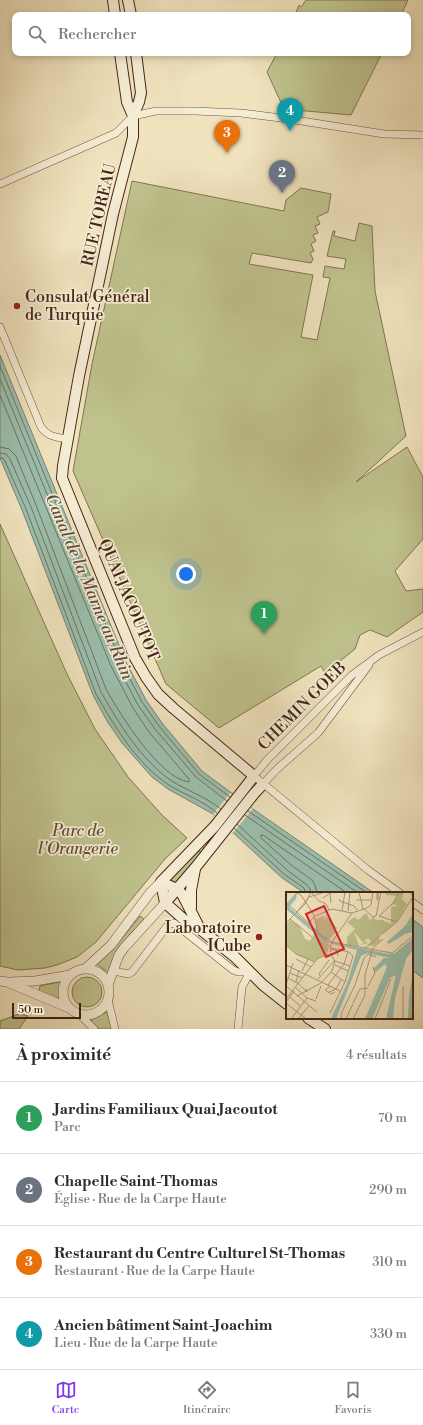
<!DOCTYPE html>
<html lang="fr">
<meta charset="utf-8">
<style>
body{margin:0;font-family:"Libre Bodoni",serif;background:#f2f2f3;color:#2b2b33}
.scale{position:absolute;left:12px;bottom:10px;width:69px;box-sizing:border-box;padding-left:4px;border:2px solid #472617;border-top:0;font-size:11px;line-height:14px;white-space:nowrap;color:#472617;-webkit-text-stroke:3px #f5ecd4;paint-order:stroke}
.you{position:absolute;left:186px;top:574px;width:14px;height:14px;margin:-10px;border:3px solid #fff;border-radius:50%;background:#1a73e8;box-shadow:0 0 0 6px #1a73e833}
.badge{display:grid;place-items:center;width:26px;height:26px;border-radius:50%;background:#7c3aed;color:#fff;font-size:13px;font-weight:700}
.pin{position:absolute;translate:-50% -33px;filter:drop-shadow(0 1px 2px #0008)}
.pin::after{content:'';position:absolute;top:21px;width:14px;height:12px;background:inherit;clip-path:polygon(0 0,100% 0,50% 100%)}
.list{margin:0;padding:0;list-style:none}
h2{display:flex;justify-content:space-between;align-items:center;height:52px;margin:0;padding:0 16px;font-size:17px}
h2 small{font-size:13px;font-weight:400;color:#7c7c81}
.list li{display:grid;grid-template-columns:26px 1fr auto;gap:12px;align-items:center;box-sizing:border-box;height:72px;padding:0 16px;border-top:1px solid #e1e1e2}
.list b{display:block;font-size:15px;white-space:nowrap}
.list p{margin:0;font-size:13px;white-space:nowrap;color:#7c7c81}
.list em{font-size:13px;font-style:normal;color:#7c7c81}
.icon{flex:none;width:22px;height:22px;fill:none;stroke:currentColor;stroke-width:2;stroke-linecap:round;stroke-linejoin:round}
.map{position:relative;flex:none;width:423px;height:1029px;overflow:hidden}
.search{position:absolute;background:#fff;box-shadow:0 2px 6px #0003;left:12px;right:12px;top:12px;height:44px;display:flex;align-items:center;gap:10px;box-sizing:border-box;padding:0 14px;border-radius:8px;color:#7c7c81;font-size:15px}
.sheet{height:340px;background:#fff}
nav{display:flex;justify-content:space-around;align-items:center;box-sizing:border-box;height:56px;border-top:1px solid #e1e1e2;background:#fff;font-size:11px;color:#7c7c81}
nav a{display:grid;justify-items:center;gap:2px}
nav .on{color:#7c3aed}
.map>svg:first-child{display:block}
.green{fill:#bfc28d;stroke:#837452}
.water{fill:#9abeac;stroke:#798170}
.pier{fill:#efe2bd}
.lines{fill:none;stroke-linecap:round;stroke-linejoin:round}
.shore{stroke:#707262;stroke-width:1}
.minor-casing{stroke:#715540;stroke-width:8}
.tertiary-casing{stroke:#715540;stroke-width:10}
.secondary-casing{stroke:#472617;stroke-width:12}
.minor{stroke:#f5ecd4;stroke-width:7}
.tertiary{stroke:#f5ecd4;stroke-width:9}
.secondary{stroke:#f5ecd4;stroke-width:10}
.poi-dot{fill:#8f2418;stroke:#f5ecd4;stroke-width:1.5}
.labels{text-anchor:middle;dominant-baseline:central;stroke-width:3.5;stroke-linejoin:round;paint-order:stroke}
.street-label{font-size:16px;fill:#472617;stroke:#f5ecd4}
.poi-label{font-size:16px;fill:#472617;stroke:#f5ecd4;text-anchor:start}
.park-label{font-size:16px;font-style:italic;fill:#654d34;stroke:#f5ecd4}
.water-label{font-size:17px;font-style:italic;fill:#5c4c3c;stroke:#f5ecd4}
.inset-road{fill:none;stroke:#ac977b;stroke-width:1}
.view{fill:#d62828;fill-opacity:0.15;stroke:#d62828;stroke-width:2}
.inset-edge{fill:none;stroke:#472617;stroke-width:2}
</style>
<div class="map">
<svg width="423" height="1029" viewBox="0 0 423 1029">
<rect width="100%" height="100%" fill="#efe2bd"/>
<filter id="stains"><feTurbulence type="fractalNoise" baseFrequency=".005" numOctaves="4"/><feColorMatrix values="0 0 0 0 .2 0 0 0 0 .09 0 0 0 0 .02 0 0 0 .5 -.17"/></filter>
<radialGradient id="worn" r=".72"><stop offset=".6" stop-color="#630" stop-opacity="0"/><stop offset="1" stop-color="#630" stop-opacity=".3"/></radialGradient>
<path class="green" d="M306 0H408L401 15H295L299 5 301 7Z
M277 53H382L351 115 284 109 267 72Z
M132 181 284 211 286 200 301 188 331 194 328 212 317 217 320 224 315 226 318 233 313 235 316 241 311 244 314 251 310 253 313 259 311 263 252 253 249 264 313 275 301 337 317 340 330 278 323 277 325 266 344 269 346 259 327 256 333 231H335L334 236 355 241 359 223 372 226 375 291 406 436 356 482 407 447 423 477V539L395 571 406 591 423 589V612L387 637 370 630 360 635 355 649 325 673 321 666 219 728 166 684 73 471 92 364Z
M0 524 67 674 95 729 128 777 162 815 187 838 165 859 96 942 77 957 57 965 45 968 18 970 0 966Z
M199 851 202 852 176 883 170 881 177 872Z
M140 916 144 919 125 940 109 973 97 964 115 947Z
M72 992a15 15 0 1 1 30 0a15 15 0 1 1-30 0Z
M59 982 61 983 59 999 39 991 40 986Z
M107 1012 112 1029H99L91 1021V1020Z
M19 1014 28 1016 19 1029H0V1021Z"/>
<path class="water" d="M0 355 125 660 146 700 162 723 202 771 253 809 374 893H304L281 877 213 814 168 789 152 777 122 743 107 721 93 695 22 510 0 458Z
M412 919 423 927V978L412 970Z"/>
<path class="pier" d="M230 793 253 809 233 833 213 814Z"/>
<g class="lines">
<path class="shore" d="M0 366 121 662 142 702 159 726 199 774 230 797
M0 379 116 663 138 705 155 729 196 777 227 801
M0 395 111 666 133 708 149 732 189 779V782C159 778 120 714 106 689L36 505 16 456 9 449 0 447
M0 453 6 454 10 459 31 507 101 692C119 724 140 758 170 780 186 790 206 797 221 809
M0 458H3L5 461 26 509 96 694C115 727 137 764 169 785 185 795 204 801 217 813
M248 811 367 893
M245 815 358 893
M237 824 287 870 307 885 310 889 311 893
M234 828 284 874 304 888 305 893
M317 893 315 885 312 880 291 865 261 838V835H263L347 893"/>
<g class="minor-casing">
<path id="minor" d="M0 184 116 133 133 116 156 111H195L241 113 289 119 384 134 423 135
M0 327 41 427C48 437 56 437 67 439
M263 784 277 769 318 733 369 665
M400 893 368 870 254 776 267 760 352 675 379 655 423 632
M412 902 423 910
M114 971 128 974 132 972 168 925 174 923 233 970 238 972H250
M108 1000 115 1029
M80 1015 94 1029
M238 1029 242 987 250 972"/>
</g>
<g class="tertiary-casing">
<path id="tertiary" d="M85 969 111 945 150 893 161 882
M63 992a23 23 0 1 1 46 0a23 23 0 1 1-46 0Z
M0 981 7 982 69 1008
M9 982 35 981 70 975
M108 985 119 955 124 948 165 903"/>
</g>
<g class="secondary-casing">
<path id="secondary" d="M113 0 115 15
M128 0 131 15
M120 53 127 102 133 116V137L113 214 79 376 63 466 62 478 135 658 146 677 158 694 173 708 254 776 215 826 161 882
M133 116 139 102 141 93 136 53
M161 882 165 903 171 908 189 924 200 929 235 957 263 985 287 1004
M161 882 177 889 182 894 200 929
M165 903 195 868 253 795 263 784
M191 908V890L195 869
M308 1018 325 1029"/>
</g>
<use href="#minor" class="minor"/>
<use href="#tertiary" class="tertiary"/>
<use href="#secondary" class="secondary"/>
</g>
<g class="poi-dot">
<circle cx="17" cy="306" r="4"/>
<circle cx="259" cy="937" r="4"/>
</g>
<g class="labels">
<g class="street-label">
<text transform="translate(99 215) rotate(-77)">RUE TOREAU</text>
<text transform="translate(129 600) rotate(67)">QUAI JACOUTOT</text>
<text transform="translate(302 706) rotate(-45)">CHEMIN GOEB</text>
</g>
<g class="poi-label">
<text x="25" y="297">Consulat Général<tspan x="25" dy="18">de Turquie</tspan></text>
<text x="251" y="928" text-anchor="end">Laboratoire<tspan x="251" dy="18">ICube</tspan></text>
</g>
<g class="park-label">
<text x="78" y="831">Parc de<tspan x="78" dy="18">l'Orangerie</tspan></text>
</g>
<g class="water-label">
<text transform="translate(89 587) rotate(67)">Canal de la Marne au Rhin</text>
</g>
</g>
<g transform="translate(286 892)">
<rect width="127" height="127" fill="#efe2bd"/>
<path d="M99 0H118L116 7 121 12 112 28 89 49 93 46 95 49 87 54 82 53 88 49 83 51 85 49 82 46 78 49 82 51 74 53 78 51 68 40 73 54 61 53V45L69 37 61 30 69 25 72 28 80 21 84 28 87 25 90 28H98V31L99 29 105 32V15L111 14 108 12 105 14 111 4 100 3ZM38 24 39 30 40 24 52 37 48 36 50 39 43 48 32 40 29 27ZM4 28 13 33 19 47 24 49 28 42 44 53 41 61 28 69 11 63 0 53V33Z" fill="#bfc28d"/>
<path d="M11 0 10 7 3 15 44 50 103 62 109 61 127 46V58L120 67 109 106 107 127H100L110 83 104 86 86 127H79L101 75 99 72 90 80 87 77 98 66H104L81 61 75 64 50 127H45L62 89 71 58 39 50 0 17V12ZM127 22V40L119 42 103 52 101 50 119 34ZM127 81V127H122L123 103Z" fill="#9abeac"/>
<path class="inset-road" d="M9 0 15 3 28 23 32 41 46 50 44 56M25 0 33 9 40 12 43 18M73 0 77 17M92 1V8H91V1L93 0M37 6 44 1 45 11M53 7 54 9 68 14 71 18M70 8H85M0 11 11 20 23 5 39 0M78 17 87 25 90 24M56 19 59 0M62 19 64 0M11 20 31 39M66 21 46 50 106 61 127 44M90 24 95 0M93 24 107 11 113 0M93 24 111 30M4 27 26 45M0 31 19 12 25 0M22 32 29 24 46 17 66 21 81 16 85 13 87 0M96 42 111 30 127 5 125 0M0 53 10 62 29 70M79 56 94 44M44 60 45 57 50 58 52 64M10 67 25 75M49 69 64 74M0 73 54 99M49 73 62 79M16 79 22 67M45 80 59 90M4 81 16 86M34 84 33 82 43 68M0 85 13 92 21 100 20 97M32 87 49 68M10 90 13 78M0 93 7 71M42 93 58 72 62 60M0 94 31 120M45 94 39 98 45 102 49 100M82 94 89 81 87 75M9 95 21 106 30 109M43 100 50 97 55 88M11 104 35 91 46 79 49 69 44 61M4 105 14 114M0 107 31 67 42 62M30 107 35 94M0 110 8 99M0 111 20 127M67 111 74 97 82 96M44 121 59 90 67 64 63 60 44 56M5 127 21 106M12 127 23 114M56 127 55 122 69 93 78 66 82 62 90 65M60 127 67 112M67 127 79 103V83L87 56 97 47M89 127 105 87M117 127V94"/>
<path class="view" d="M38 14 58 57 40 65 20 22Z"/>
<rect width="127" height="127" class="inset-edge"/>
</g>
<rect width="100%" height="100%" filter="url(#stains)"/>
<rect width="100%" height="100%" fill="url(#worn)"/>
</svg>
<div class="scale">50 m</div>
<div class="you"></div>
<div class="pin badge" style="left:264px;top:634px;background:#2e9e5b">1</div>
<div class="pin badge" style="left:282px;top:193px;background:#6b7280">2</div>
<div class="pin badge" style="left:227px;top:153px;background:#e8710a">3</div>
<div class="pin badge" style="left:290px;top:131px;background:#0f9aa8">4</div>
<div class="search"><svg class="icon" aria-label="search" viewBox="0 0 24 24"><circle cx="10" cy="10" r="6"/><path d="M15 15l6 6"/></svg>Rechercher</div>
</div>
<section class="sheet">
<h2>À proximité<small>4 résultats</small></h2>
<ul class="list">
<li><span class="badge" style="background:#2e9e5b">1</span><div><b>Jardins Familiaux Quai Jacoutot</b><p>Parc</p></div><em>70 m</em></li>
<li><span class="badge" style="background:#6b7280">2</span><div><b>Chapelle Saint-Thomas</b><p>Église · Rue de la Carpe Haute</p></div><em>290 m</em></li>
<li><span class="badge" style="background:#e8710a">3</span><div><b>Restaurant du Centre Culturel St-Thomas</b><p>Restaurant · Rue de la Carpe Haute</p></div><em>310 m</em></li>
<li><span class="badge" style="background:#0f9aa8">4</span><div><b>Ancien bâtiment Saint-Joachim</b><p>Lieu · Rue de la Carpe Haute</p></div><em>330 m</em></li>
</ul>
</section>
<nav>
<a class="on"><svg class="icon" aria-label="map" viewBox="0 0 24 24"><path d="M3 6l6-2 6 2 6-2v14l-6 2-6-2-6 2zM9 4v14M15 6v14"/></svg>Carte</a>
<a><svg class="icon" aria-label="directions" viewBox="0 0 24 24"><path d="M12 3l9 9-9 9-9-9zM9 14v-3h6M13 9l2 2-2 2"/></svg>Itinéraire</a>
<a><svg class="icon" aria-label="saved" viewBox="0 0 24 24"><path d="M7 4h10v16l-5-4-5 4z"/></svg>Favoris</a>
</nav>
